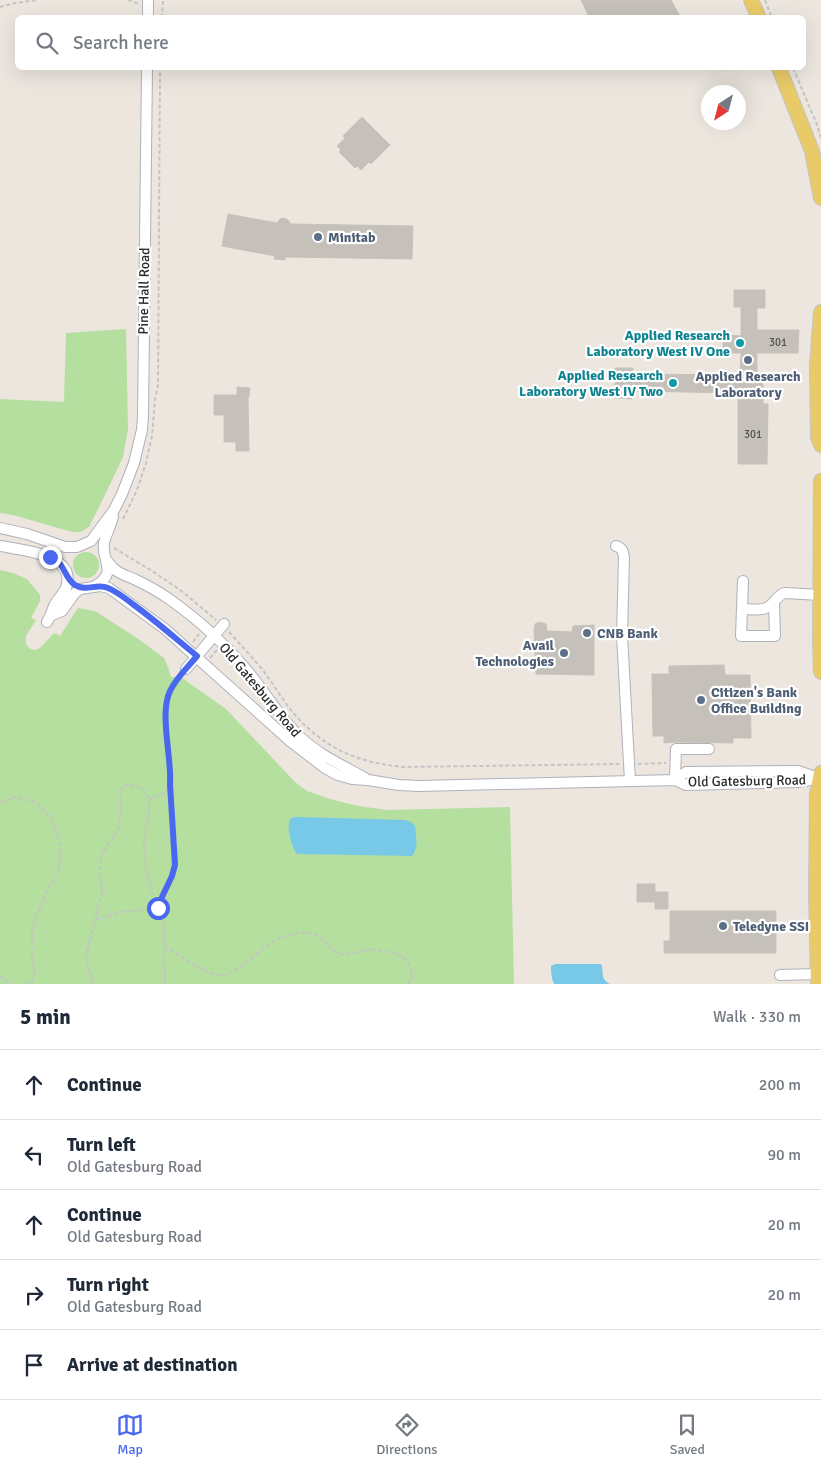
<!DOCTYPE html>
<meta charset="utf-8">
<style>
body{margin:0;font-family:Signika,sans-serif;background:#f6f6f7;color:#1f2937}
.compass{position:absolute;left:701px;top:85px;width:45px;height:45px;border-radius:50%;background:#fff;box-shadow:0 5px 20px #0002;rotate:216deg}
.stop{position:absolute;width:15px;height:15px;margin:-11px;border:4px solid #4967ef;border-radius:50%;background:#fff}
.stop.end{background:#4967ef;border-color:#fff;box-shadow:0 1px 5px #0008}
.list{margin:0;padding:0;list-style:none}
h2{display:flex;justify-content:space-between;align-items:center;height:65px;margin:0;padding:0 20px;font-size:21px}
h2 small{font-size:16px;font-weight:400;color:#747a83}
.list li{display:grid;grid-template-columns:32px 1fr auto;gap:15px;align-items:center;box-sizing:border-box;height:70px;padding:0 20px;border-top:1px solid #e0e1e3}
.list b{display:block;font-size:19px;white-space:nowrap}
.list p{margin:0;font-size:16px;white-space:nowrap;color:#747a83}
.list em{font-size:16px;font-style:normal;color:#747a83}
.icon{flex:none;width:28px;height:28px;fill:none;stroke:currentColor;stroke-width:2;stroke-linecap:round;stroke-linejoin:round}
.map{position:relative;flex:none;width:821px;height:984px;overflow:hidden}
.search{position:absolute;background:#fff;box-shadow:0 5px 20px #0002;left:15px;right:15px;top:15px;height:55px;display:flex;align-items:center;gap:12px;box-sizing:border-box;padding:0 18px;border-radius:8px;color:#747a83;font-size:19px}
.sheet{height:415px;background:#fff}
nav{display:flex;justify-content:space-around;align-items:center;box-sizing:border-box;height:70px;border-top:1px solid #e0e1e3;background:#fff;font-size:14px;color:#747a83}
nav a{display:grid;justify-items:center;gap:2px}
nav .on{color:#4967ef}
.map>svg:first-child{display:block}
.green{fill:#b4df9f}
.water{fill:#78c9e7}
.building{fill:#c5c0ba;stroke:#c8c2b8}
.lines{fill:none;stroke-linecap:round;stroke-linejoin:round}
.minor-casing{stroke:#afb1bb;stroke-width:12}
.major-casing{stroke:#c4c4c4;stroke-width:16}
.path{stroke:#c4c4c4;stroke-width:2;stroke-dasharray:4 2.5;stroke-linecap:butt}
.minor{stroke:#fff;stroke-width:10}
.major{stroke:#e8ca68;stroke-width:14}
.route{stroke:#4967ef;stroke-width:6}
.service-dot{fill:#5c6f8a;stroke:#fff;stroke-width:2}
.culture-dot{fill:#0f9aa8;stroke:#fff;stroke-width:2}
.labels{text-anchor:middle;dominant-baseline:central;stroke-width:4.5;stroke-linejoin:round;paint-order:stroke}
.number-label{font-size:11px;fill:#52504f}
.service-label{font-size:14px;font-weight:bold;fill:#4e5e75;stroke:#fff;text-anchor:start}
.street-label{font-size:14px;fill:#2b2b2b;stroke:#fff}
.culture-label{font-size:14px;font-weight:bold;fill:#0d838f;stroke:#fff;text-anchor:end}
</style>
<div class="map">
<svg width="821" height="984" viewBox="0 0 821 984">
<rect width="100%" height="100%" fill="#ece6df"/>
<path class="green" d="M126 329 128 429 123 457 103 499 89 527 80 532H72L13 515 0 513V399L64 402 66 333Z
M73 565a13 13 0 1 1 26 0a13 13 0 1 1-26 0Z
M0 570 13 573 27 579 40 595V601L31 618 36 620 26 636V644L29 648 34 650 40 648 54 633 60 636 78 608 95 611 137 638 164 658 168 667 171 677 182 678 226 709 295 782 307 791 330 799 358 806 388 810 510 807 514 984H0Z"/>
<path class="water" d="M298 817 405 820 411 822 415 826C416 836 419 848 412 856L297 854C292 848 286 827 290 820 292 817 295 817 298 817Z
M555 964H601C605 973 599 978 610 984H554C551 978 551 972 551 966Z"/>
<path class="building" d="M581 0H671L681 18H590Z
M362 117 390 145 371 164 369 162 361 170 357 166 355 168 339 152 341 150 337 146 345 138 343 136Z
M228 214 277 223 280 219 284 218 288 220 291 224 413 226 412 259 285 257V260L274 259 275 256 222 246Z
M734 290H765V308H757V330H799L798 353H757V376H763V404H768L767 464H738V393L632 391V399L615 398V368H633V374L740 375 741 353H723V339H727V335L741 336V307H734Z
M237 387 250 388 249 397H248L249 451H236V442H224V415H214V395H237Z
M539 622 546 624 547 631 572 632 573 626 594 625V675L536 674 534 631 535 624Z
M724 665 725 675H750L751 738H733V743L676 742 664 743V736H653L652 674H669V666Z
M637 884H655V892H668V909H655V902H637Z
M670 911H776V953H664V941H670Z"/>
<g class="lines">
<g class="minor-casing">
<path id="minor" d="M148 18V0
M0 528 27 534 65 547H77L91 541 114 510 122 494 134 463 142 430 143 416 147 68
M0 546C21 550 78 554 66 588 63 594 58 599 55 604 52 610 51 616 47 622
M616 546C622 548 623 551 624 557L622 635 630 781
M108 562C115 573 125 575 136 580 149 586 161 593 172 601 201 622 228 647 250 674 267 695 281 719 300 737 319 755 342 765 365 778
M743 581 741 636H775L774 602
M95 586C119 572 101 561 104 543 106 534 111 526 113 516
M742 609C749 609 760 611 766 608 775 605 776 595 785 593L820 595
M52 615 62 611 74 594 80 589 100 586 109 588 165 629 290 741 325 768 338 775 352 779 368 780 399 785 419 786 675 780 686 785 798 782 820 778
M186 669 224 624
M675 780 686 772 798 771 818 778
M675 780 676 749H709
M780 975 818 974"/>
</g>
<g class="major-casing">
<path id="major" d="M751 0 759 18
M779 68 812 151 821 198
M821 312 817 365 818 437 821 445
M821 481 820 643 821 672
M818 984 816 892 817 793 821 773"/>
</g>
<path class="path" d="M128 0 139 4
M765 0 772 18
M0 7 15 3 37 0
M162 18 163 0
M793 68 816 122 821 138
M123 519 137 490 146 463 152 436 155 399 158 386 160 68
M114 548 152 571 183 592 216 620
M229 632C240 644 251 656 262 669 277 689 289 712 309 729 337 754 366 763 402 767L621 764
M193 642 199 634
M210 658 217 650
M638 764 666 763
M149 800 163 794 170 785
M0 802 16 797 37 803 49 815 57 832 61 855 58 872 46 893 32 930V959L35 972 32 981 26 984
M95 920 120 912 159 908
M165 946C177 954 209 977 223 975 239 972 262 946 280 938 292 933 309 929 320 938 327 944 332 951 341 954 348 956 359 951 367 950 372 949 377 951 382 951 401 953 410 957 412 978L408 984
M0 977 13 984
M93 984 88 967 86 956 102 893 100 866 102 854 118 830 121 811 120 792 123 786C130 785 136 785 142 789 157 801 144 830 144 846 144 863 150 896 160 910
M165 984 164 930 160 910 162 897 172 876 175 865 170 785 171 773 166 713V701L171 690 180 677"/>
<use href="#minor" class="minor"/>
<use href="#major" class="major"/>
</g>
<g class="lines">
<path class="route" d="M50 557C66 563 63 577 75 585 86 592 97 583 108 588 118 592 126 599 134 605 156 621 176 639 197 656 188 667 176 678 170 691 159 714 172 758 170 784L175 865 172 876 162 897 160 910 158 908"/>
</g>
<g class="service-dot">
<circle cx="318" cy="237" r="5"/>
<circle cx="748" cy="360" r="5"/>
<circle cx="587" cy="633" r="5"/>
<circle cx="564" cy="653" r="5"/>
<circle cx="701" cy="700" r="5"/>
<circle cx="723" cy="926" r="5"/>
</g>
<g class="culture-dot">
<circle cx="740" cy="343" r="5"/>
<circle cx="673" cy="383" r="5"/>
</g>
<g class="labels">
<g class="number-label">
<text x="778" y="342">301</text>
<text x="753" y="434">301</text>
</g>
<g class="service-label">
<text x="328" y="237">Minitab</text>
<text x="748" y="376" text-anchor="middle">Applied Research<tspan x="748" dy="16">Laboratory</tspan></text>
<text x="597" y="633">CNB Bank</text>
<text x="554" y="645" text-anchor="end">Avail<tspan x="554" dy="16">Technologies</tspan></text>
<text x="711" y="692">Citizen's Bank<tspan x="711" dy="16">Office Building</tspan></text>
<text x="733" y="926">Teledyne SSI</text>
</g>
<g class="street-label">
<text transform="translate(144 291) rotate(-89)">Pine Hall Road</text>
<text transform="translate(260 690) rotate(50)">Old Gatesburg Road</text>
<text transform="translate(747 781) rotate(-1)">Old Gatesburg Road</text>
</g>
<g class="culture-label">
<text x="730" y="335">Applied Research<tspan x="730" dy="16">Laboratory West IV One</tspan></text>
<text x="663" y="375">Applied Research<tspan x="663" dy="16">Laboratory West IV Two</tspan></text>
</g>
</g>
</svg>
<svg class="compass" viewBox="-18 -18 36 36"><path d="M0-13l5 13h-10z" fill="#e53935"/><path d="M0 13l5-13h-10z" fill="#747a83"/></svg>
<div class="stop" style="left:158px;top:908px"></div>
<div class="stop end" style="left:50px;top:557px"></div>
<div class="search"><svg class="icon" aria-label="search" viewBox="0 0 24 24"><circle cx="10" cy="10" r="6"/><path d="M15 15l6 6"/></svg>Search here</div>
</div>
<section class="sheet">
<h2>5 min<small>Walk · 330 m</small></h2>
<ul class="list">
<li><svg class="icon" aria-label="ahead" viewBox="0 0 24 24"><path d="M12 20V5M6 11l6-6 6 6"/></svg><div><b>Continue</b></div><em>200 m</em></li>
<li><svg class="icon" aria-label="left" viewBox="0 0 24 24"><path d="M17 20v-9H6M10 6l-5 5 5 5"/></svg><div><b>Turn left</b><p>Old Gatesburg Road</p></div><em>90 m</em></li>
<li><svg class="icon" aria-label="ahead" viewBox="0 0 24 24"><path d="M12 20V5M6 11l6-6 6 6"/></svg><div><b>Continue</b><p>Old Gatesburg Road</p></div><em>20 m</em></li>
<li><svg class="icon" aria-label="right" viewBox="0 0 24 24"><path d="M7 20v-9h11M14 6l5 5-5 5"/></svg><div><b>Turn right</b><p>Old Gatesburg Road</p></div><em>20 m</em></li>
<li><svg class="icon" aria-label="arrive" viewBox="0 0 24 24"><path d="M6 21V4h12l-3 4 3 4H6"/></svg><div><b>Arrive at destination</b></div></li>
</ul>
</section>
<nav>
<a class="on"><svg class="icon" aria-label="map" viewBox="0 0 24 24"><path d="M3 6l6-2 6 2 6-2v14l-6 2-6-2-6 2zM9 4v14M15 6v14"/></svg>Map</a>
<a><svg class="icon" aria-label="directions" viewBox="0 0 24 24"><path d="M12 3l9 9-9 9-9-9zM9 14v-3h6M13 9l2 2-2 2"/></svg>Directions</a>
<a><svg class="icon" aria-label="saved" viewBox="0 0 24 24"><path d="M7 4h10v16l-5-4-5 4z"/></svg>Saved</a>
</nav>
